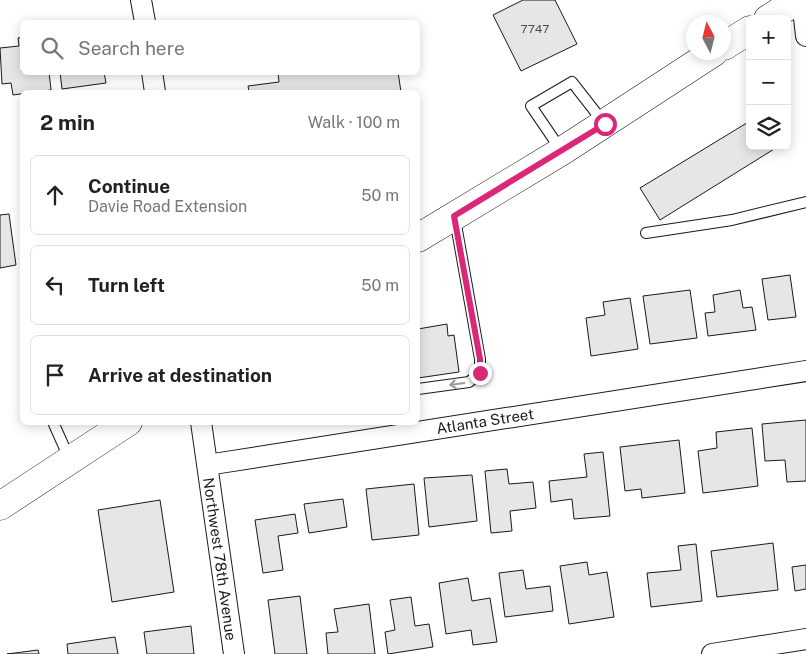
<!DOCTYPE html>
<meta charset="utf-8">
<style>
body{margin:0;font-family:"Public Sans",sans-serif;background:#f2f2f2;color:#222}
.controls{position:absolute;right:15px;top:15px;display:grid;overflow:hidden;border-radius:8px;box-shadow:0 2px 12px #0003}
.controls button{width:45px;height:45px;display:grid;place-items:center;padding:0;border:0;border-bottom:1px solid #e0e0e0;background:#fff;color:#222;font:25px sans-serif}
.compass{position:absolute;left:686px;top:15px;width:45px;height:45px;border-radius:50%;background:#fff;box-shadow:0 2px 12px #0003;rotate:353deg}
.stop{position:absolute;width:15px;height:15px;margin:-11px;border:4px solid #db2777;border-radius:50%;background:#fff}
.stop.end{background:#db2777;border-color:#fff;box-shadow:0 1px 5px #0008}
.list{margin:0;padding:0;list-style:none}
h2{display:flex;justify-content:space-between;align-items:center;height:65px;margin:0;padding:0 20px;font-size:21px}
h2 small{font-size:16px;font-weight:400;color:#767676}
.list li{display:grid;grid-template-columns:32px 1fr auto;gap:15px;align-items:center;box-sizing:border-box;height:80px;margin:0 10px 10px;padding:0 10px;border:1px solid #e0e0e0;border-radius:8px}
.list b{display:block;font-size:19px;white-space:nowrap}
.list p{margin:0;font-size:16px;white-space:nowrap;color:#767676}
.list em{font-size:16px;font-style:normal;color:#767676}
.icon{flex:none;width:28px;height:28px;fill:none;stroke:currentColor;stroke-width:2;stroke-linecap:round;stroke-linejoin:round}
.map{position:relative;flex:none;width:806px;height:654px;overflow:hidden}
.search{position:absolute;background:#fff;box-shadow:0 2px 12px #0003;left:20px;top:20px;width:400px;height:55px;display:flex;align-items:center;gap:12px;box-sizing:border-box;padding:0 18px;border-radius:8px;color:#767676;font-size:19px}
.panel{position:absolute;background:#fff;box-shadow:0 2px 12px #0003;left:20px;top:90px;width:400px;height:335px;border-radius:8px}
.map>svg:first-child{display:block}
.building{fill:#e6e6e6;stroke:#1a1a1a}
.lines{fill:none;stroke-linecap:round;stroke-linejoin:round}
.lane-casing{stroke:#1a1a1a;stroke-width:12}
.street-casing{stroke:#1a1a1a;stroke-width:22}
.secondary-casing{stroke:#1a1a1a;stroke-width:29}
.lane{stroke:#fff;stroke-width:10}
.street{stroke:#fff;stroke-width:20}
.secondary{stroke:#fff;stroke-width:28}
.oneway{stroke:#989898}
.route{stroke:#db2777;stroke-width:6}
.labels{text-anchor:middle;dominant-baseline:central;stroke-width:4;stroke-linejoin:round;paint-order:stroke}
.number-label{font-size:12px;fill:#4d4d4d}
.street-label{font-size:15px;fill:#1a1a1a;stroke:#fff}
</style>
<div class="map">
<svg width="806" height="654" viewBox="0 0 806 654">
<rect width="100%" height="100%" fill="#fff"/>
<path class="building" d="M523 0H555L577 44 521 71 493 15Z
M22 37V72H49L51 90 13 95 11 83 2 84 0 48 19 46 18 38Z
M60 72H104L106 83 62 89Z
M398 72 401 92H249L248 86 279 82 278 72Z
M750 121V146H779L660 220 640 188Z
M9 214 16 265 0 268V215Z
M790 275 796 317 768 320 762 279Z
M690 290 697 338 650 344 643 296Z
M740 290 743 308 752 307 756 330 708 336 705 313 715 312 713 295Z
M630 298 638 349 591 356 586 318 605 315 603 302Z
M447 324 448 336 454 335 459 372 418 378V329Z
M806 420V481L787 482 785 460 765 461 762 424Z
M752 428 758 486 703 493 698 451 717 448 716 432Z
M679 440 685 493 642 498 641 489 625 491 620 447Z
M603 452 610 516 574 519 572 499 551 502 549 481 587 477 584 454Z
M507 469 509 484 533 482 536 508 510 511 512 531 491 533 485 471Z
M472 475 477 521 429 527 424 478Z
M414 484 419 535 372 540 366 489Z
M343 499 347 527 309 533 304 504Z
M160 500 174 592 112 602 98 510Z
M295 514 298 533 278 536 283 570 263 573 255 520Z
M773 543 778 590 717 597 711 551Z
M696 544 702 601 651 607 647 573 681 570 678 546Z
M587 562 589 575 607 572 614 617 569 624 560 566Z
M806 565V589L795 591 792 567Z
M523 570 526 589 550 586 553 611 505 617 499 573Z
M468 578 472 601 490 598 497 642 473 645 471 630 446 634 439 583Z
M300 596 307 654H275L268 600Z
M411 597 415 626 429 624 433 647 388 654 385 632 395 630 390 600Z
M369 604 375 654H328L326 633 338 632 334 609Z
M191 626 194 654H147L144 632Z
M115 637 118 654H68L67 644Z
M38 650 39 654H7Z"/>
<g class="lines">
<g class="lane-casing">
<path id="lane" d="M561 150 531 106 572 82 604 123
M646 233 732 220 806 202
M418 389 469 382 480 373V359L455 219
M53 422 69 458"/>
</g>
<g class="street-casing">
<path id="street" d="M141 0 145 22
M802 0 806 36
M152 72 155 92
M201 422 234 654
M207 465 806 371
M712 654 806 639"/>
</g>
<g class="secondary-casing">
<path id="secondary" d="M768 19 798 0
M724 46 750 30
M418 238 562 151 714 52
M0 506 128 422"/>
</g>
<use href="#lane" class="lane"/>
<use href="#street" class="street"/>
<use href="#secondary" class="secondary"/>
</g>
<defs><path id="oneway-shaft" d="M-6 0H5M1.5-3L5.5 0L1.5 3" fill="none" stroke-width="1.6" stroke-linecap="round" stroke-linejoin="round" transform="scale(1.25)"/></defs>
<use class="oneway" href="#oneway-shaft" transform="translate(457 384) rotate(172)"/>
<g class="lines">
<path class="route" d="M480 373V359L454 216 605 124"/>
</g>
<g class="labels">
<g class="number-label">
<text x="535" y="29">7747</text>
</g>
<g class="street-label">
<text transform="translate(485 421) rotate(-9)">Atlanta Street</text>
<text transform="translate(220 559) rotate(82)">Northwest 78th Avenue</text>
</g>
</g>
</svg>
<div class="controls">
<button>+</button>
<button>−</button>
<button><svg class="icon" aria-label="layers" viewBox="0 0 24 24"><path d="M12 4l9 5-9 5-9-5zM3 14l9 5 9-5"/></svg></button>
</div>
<svg class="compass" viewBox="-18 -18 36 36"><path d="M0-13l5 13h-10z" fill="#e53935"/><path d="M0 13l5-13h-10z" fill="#767676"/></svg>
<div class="stop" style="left:605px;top:124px"></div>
<div class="stop end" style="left:480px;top:373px"></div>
<div class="search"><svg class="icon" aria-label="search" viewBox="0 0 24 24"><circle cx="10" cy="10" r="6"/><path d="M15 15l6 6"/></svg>Search here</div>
<section class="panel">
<h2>2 min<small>Walk · 100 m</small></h2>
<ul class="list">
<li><svg class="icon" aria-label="ahead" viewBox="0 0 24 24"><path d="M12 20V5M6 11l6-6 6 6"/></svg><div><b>Continue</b><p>Davie Road Extension</p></div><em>50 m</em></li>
<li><svg class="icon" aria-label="left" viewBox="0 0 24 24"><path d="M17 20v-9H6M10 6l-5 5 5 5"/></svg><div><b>Turn left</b></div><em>50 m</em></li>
<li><svg class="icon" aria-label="arrive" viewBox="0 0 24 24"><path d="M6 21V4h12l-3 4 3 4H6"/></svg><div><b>Arrive at destination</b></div></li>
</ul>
</section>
</div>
